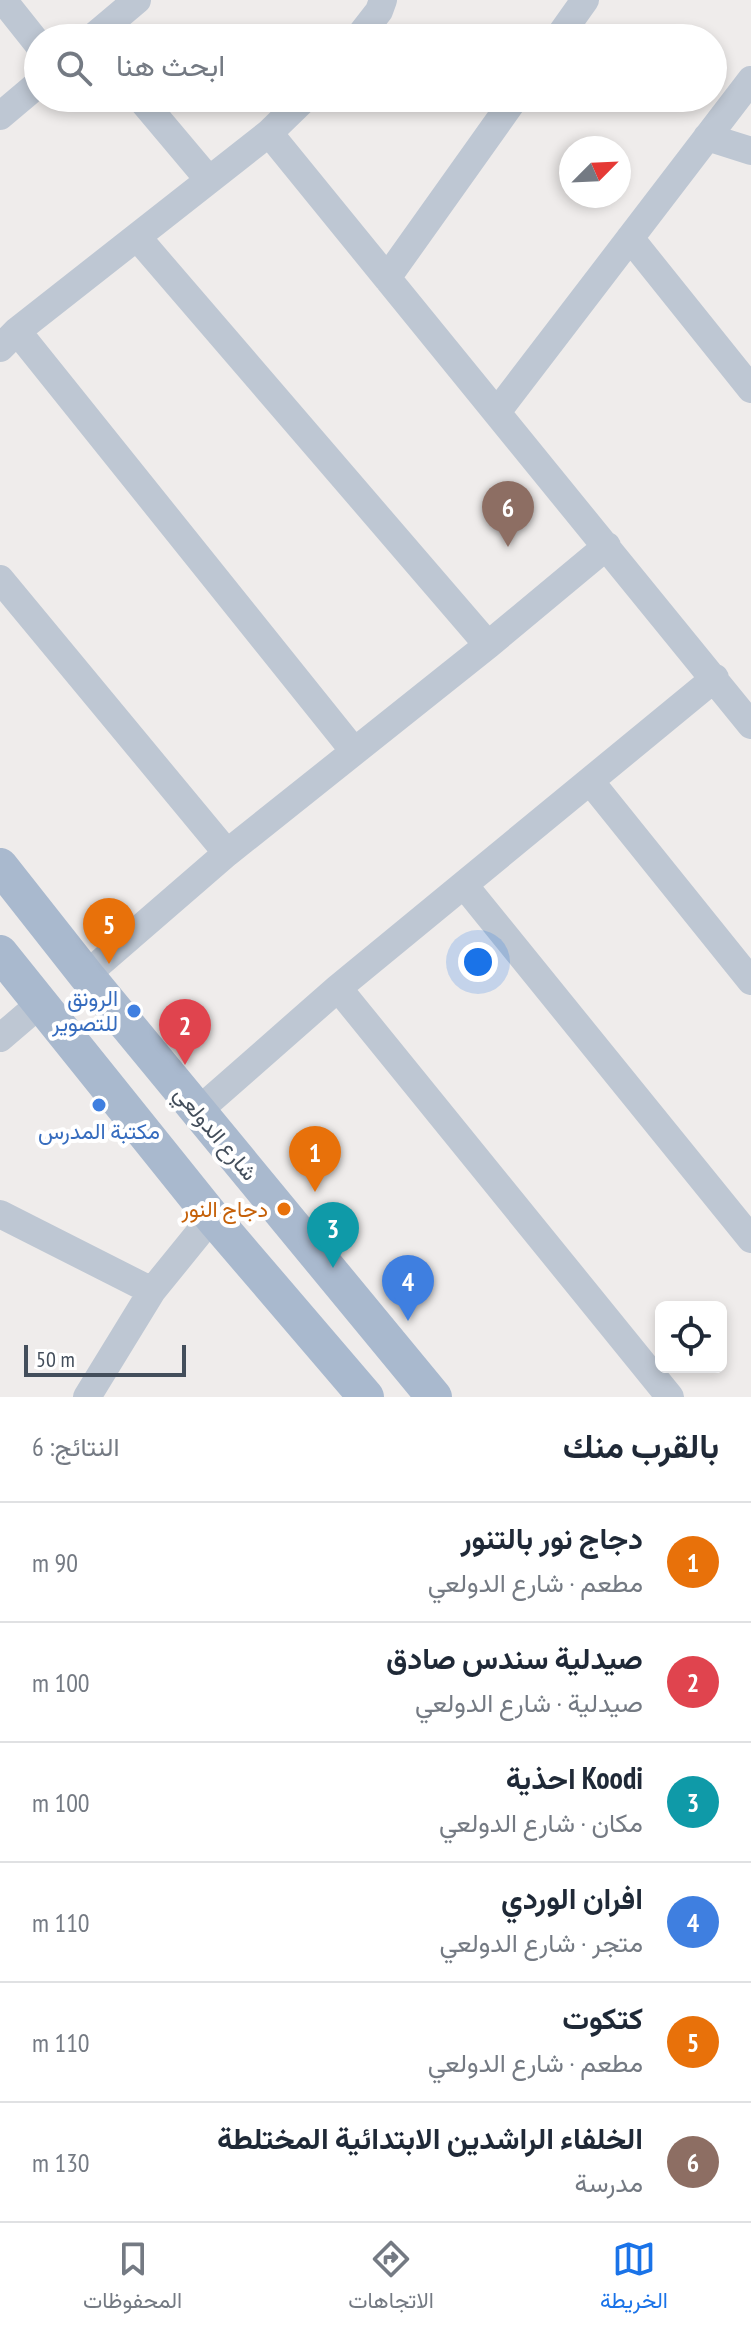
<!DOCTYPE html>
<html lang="ar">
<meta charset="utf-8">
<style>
body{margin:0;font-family:"PT Sans Narrow",Vazirmatn,sans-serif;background:#f6f6f7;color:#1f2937;direction:rtl}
.controls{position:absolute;right:24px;bottom:24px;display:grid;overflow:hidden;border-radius:12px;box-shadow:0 4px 12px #0003}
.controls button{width:72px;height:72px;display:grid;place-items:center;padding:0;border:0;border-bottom:2px solid #e0e1e3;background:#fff;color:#1f2937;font:40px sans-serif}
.compass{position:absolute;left:559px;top:136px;width:72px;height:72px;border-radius:50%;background:#fff;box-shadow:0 4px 12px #0003;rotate:66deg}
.scale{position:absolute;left:24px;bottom:20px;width:162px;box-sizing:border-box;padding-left:8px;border:4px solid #434e5b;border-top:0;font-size:22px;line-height:28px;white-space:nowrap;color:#434e5b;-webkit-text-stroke:6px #fff;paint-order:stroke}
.you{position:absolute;left:478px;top:962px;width:28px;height:28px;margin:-20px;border:6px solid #fff;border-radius:50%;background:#1a73e8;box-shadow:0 0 0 12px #1a73e833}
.badge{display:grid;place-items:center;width:52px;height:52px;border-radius:50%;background:#1a73e8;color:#fff;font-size:26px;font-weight:700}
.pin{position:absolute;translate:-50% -66px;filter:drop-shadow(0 2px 4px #0008)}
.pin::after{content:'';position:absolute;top:42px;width:28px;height:24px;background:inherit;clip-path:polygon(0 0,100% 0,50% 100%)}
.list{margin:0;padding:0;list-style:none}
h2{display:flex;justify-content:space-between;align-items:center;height:104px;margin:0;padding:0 32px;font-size:34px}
h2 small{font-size:26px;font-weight:400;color:#747a83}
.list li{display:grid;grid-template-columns:52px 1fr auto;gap:24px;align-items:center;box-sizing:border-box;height:120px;padding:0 32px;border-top:2px solid #e0e1e3}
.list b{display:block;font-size:30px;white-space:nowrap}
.list p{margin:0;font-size:26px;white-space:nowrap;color:#747a83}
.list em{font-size:26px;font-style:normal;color:#747a83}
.icon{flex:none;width:44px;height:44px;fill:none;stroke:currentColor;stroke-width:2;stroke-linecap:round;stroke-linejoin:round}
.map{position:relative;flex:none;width:751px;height:1397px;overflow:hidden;direction:ltr}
.search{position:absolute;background:#fff;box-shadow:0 4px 12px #0003;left:24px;right:24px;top:24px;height:88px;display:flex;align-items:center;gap:20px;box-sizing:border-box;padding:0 28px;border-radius:44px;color:#747a83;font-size:30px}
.sheet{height:824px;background:#fff}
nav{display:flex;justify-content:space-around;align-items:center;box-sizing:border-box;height:112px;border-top:2px solid #e0e1e3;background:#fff;font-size:22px;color:#747a83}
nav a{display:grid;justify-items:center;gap:4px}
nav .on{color:#1a73e8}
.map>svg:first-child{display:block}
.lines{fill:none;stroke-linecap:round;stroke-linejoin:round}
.minor{stroke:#bec7d3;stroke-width:28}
.major{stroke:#a9b9ce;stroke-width:36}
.shop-dot{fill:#3f7fe0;stroke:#fff;stroke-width:3}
.food-dot{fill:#e8710a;stroke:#fff;stroke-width:3}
.labels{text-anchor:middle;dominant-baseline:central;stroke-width:8;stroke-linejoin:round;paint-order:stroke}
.shop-label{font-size:22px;fill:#366cbe;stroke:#fff;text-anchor:end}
.street-label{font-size:22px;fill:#434e5b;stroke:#fff}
.food-label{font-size:22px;fill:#c56008;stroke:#fff;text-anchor:end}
</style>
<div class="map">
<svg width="751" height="1397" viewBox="0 0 751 1397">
<rect width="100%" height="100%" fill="#efeceb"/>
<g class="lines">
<path class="minor" d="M3 0 38 44
M92 38 137 0
M358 38 379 11 383 0
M558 38 585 0
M140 98 209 180
M0 116 38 84
M269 133 751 725
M707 137 751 151
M137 237 488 645
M630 238 751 389
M387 278 515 98
M17 331 354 751
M0 348 17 331 269 133 305 98
M497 412 751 80
M0 579 227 853
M590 781 751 981
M464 885 751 1239
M86 975 227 853 488 645 607 546
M338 988 670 1397
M0 1038 41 1003
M198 1111 338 988 715 678
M0 1214 152 1291
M87 1397 152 1291 212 1217"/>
<path class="major" d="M0 866 86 975 434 1397
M0 953 212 1217 366 1397"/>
</g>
<g class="shop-dot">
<circle cx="134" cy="1011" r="8"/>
<circle cx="99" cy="1105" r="8"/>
</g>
<circle class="food-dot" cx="284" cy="1209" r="8"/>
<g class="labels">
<g class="shop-label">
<text x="118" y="998">الرونق<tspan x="118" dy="25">للتصوير</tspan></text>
<text x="99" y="1131" text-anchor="middle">مكتبة المدرس</text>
</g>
<g class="street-label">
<text transform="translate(216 1133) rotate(50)">شارع الدولعي</text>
</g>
<g class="food-label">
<text x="268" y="1209">دجاج النور</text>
</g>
</g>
</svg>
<div class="controls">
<button><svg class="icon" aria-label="locate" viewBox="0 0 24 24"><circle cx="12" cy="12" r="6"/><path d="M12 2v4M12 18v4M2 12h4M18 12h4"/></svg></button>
</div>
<svg class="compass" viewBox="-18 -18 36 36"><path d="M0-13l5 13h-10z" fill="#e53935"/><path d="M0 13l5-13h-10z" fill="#747a83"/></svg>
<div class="scale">50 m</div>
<div class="you"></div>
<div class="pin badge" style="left:315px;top:1192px;background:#e8710a">1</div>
<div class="pin badge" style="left:185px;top:1065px;background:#e0444e">2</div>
<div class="pin badge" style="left:333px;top:1268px;background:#0f9aa8">3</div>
<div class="pin badge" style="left:408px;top:1321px;background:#3f7fe0">4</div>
<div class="pin badge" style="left:109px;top:964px;background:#e8710a">5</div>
<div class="pin badge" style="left:508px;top:547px;background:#8d6e63">6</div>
<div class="search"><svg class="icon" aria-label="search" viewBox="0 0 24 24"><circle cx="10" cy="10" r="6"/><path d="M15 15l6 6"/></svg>ابحث هنا</div>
</div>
<section class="sheet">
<h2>بالقرب منك<small>النتائج: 6</small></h2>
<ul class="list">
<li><span class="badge" style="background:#e8710a">1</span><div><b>دجاج نور بالتنور</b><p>مطعم · شارع الدولعي</p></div><em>90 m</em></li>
<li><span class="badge" style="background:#e0444e">2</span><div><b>صيدلية سندس صادق</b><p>صيدلية · شارع الدولعي</p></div><em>100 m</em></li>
<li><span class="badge" style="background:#0f9aa8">3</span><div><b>Koodi احذية</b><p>مكان · شارع الدولعي</p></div><em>100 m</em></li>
<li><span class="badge" style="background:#3f7fe0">4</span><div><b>افران الوردي</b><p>متجر · شارع الدولعي</p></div><em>110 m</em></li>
<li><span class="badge" style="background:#e8710a">5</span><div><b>كتكوت</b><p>مطعم · شارع الدولعي</p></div><em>110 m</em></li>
<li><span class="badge" style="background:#8d6e63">6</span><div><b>الخلفاء الراشدين الابتدائية المختلطة</b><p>مدرسة</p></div><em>130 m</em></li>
</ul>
</section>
<nav>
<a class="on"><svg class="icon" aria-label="map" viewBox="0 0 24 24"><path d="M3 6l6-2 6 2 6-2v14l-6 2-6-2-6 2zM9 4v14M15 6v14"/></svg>الخريطة</a>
<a><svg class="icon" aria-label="directions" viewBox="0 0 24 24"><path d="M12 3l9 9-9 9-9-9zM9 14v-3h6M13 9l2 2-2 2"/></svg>الاتجاهات</a>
<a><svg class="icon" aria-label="saved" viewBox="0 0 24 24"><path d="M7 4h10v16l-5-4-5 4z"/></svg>المحفوظات</a>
</nav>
